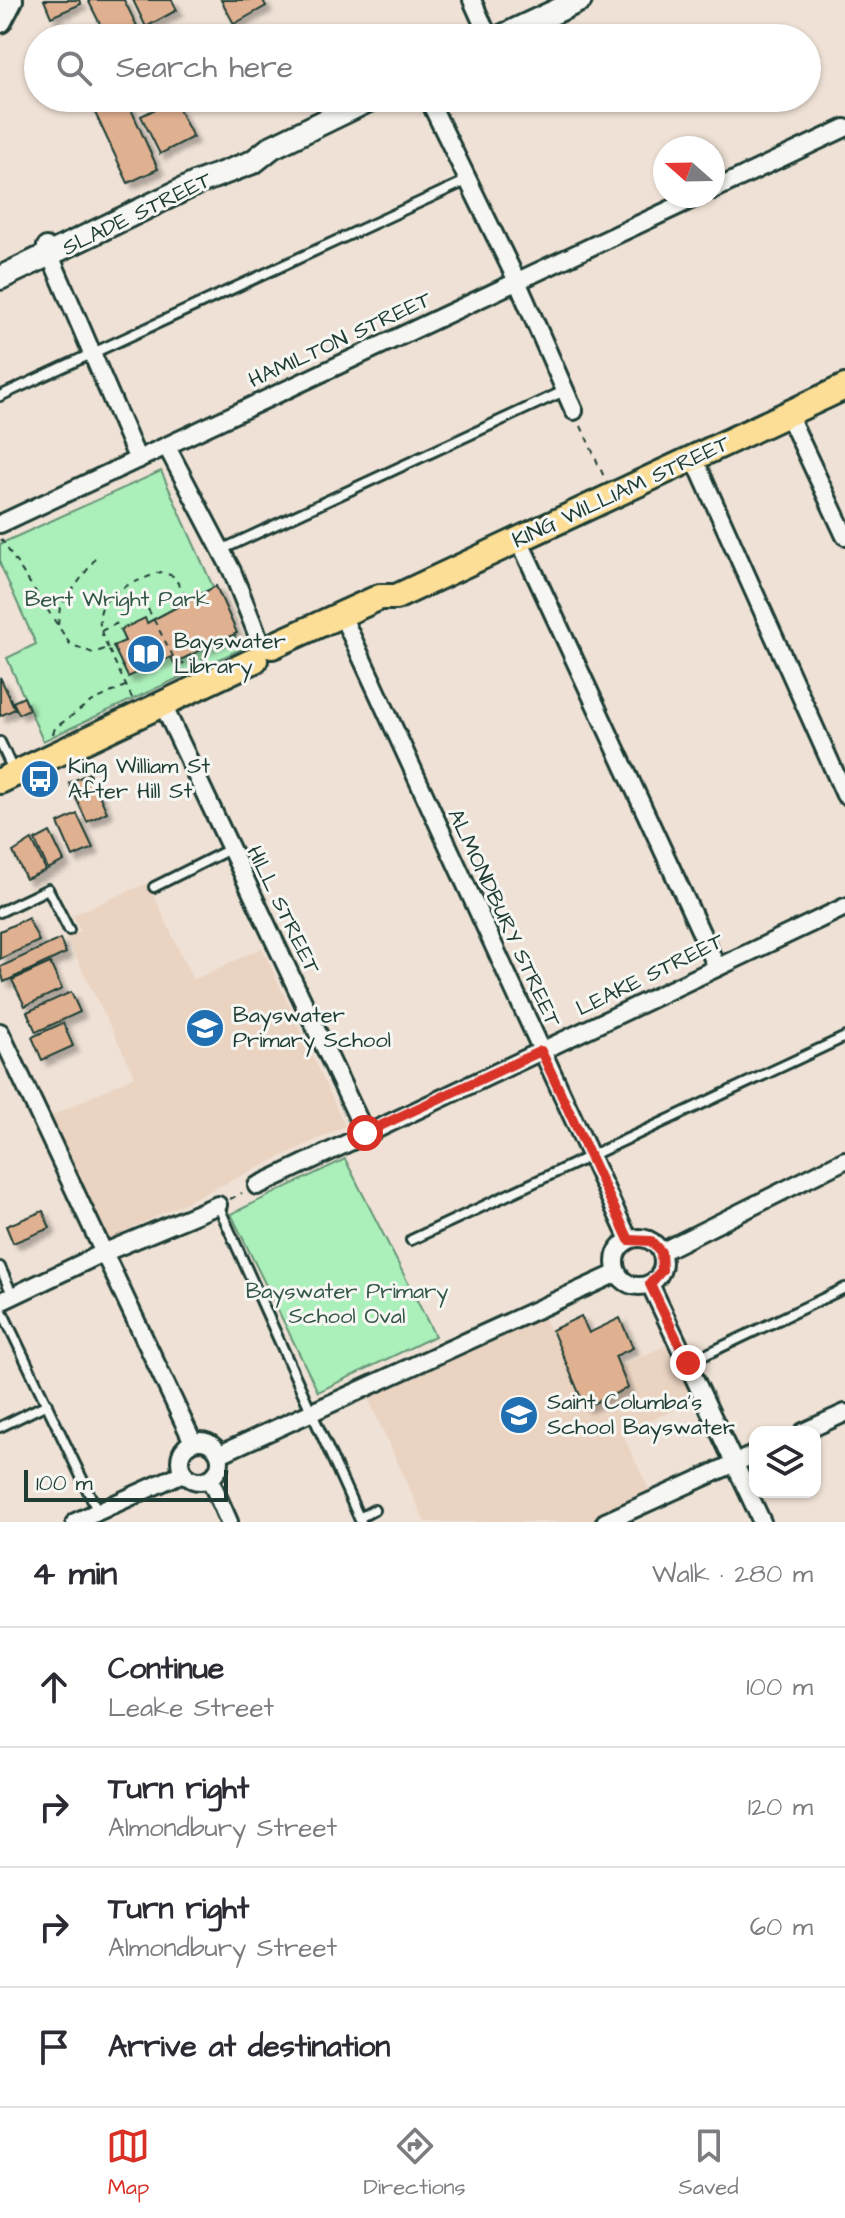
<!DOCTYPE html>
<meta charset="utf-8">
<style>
body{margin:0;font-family:"Architects Daughter",sans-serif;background:#f7f7f7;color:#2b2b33}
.controls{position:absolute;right:24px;bottom:24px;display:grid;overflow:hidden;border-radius:16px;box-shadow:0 2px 6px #0004}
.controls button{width:72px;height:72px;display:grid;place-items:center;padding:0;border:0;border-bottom:2px solid #e1e1e2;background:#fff;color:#2b2b33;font:40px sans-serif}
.compass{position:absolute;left:653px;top:136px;width:72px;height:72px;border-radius:50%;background:#fff;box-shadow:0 2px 6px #0004;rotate:290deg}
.scale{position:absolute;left:24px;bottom:20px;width:204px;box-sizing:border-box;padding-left:8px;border:4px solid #1f3d34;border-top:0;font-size:22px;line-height:28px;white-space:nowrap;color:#1f3d34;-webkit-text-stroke:6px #f6f6f2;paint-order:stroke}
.stop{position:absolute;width:24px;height:24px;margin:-18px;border:6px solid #d93025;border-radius:50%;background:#fff}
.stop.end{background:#d93025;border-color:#fff;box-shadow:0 2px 8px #0008}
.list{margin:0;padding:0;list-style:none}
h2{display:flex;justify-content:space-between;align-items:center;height:104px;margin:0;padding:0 32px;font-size:34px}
h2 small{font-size:26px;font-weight:400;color:#7c7c81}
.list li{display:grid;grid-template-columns:52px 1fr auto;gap:24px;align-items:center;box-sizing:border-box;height:120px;padding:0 32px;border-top:2px solid #e1e1e2}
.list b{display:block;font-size:30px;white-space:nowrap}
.list p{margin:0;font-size:26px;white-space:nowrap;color:#7c7c81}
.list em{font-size:26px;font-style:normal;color:#7c7c81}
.icon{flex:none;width:44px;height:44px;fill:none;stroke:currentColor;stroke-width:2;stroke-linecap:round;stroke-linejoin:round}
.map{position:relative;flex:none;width:845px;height:1522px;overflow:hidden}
.search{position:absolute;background:#fff;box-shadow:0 2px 6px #0004;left:24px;right:24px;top:24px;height:88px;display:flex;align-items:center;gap:20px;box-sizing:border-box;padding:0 28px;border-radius:44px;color:#7c7c81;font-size:30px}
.sheet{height:584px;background:#fff}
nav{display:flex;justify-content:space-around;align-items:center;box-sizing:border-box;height:112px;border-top:2px solid #e1e1e2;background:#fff;font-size:22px;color:#7c7c81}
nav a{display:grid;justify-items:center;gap:4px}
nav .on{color:#d93025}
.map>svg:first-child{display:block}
.built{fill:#ead3c1}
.green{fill:#abefba;stroke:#659677;stroke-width:2}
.building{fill:#e0b191;stroke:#1f3d34;stroke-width:2;filter:url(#shadow)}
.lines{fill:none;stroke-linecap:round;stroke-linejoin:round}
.lane-casing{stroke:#1f3d34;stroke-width:14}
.street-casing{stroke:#1f3d34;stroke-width:22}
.secondary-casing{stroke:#1f3d34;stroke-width:28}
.primary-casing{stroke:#1f3d34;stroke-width:30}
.path{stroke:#1f3d34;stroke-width:2;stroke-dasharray:6 6;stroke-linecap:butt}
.lane{stroke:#f6f6f2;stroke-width:8}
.street{stroke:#f6f6f2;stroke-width:16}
.secondary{stroke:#f6f6f2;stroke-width:22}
.primary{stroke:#fdde96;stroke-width:24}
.route{stroke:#d93025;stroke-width:10}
.labels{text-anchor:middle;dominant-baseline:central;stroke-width:6;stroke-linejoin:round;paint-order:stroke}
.street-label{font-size:22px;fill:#1f3d34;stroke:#f6f6f2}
.park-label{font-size:22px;fill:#345848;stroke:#f6f6f2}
.poi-label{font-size:22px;fill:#1f3d34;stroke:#f6f6f2;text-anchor:start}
</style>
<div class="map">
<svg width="845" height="1522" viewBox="0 0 845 1522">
<defs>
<filter id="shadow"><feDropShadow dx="5.5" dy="5.5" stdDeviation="2" flood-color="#0004"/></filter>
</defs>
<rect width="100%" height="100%" fill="#efe1d5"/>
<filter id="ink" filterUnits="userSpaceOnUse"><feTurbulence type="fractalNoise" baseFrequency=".0125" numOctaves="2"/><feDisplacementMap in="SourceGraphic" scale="16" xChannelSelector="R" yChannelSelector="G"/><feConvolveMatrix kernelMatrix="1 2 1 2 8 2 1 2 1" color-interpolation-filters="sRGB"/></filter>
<g filter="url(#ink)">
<path class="built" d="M148 883 193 980 262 948 345 1126 109 1239 51 1116 135 1076 66 937 80 931 73 915Z
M539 1308 577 1387 677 1340 704 1396 622 1434 654 1500 605 1522H425L364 1389Z"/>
<path class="green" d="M161 471 241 649 43 741 7 658 36 644 0 564V544Z
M345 1159 435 1336 318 1392 231 1214Z"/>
<path class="building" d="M44 0H79L81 4 51 17Z
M88 0H124L137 26 107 38Z
M133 0H172L177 10 146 27Z
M221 0H263L266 6 234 24Z
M94 98H126L158 169 128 183 89 100Z
M174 100 193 137 160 154 141 116Z
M216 586 237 633 174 663 171 657 128 677 113 646 125 641 120 630 145 618 147 623Z
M0 677 15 709 0 716Z
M24 697 29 709 19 714 13 702Z
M89 773 107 812 87 822 69 783Z
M77 814 93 848 73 857 58 823Z
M50 832 64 861 48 869 35 840Z
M32 840 46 870 26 879 13 852Z
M28 918 39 941 0 959V931Z
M60 939 66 953 4 982 0 967Z
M50 963 62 989 25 1006 12 980Z
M71 992 80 1012 36 1032 27 1012Z
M63 1023 73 1046 42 1060 32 1037Z
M43 1211 50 1228 13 1243 6 1226Z
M581 1316 589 1333 620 1318 633 1348 615 1356 628 1388 585 1407 552 1330Z"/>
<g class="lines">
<g class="lane-casing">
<path id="lane" d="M0 396 468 180
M221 550 564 391
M0 742 13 770
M154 887 230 849
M0 912 48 889 69 930
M218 1205 361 1522
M411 1240 845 1037
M0 1267 13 1296
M0 1307 98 1512
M688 1363 845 1288
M0 1427 47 1404
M359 1518 374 1510"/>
</g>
<g class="street-casing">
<path id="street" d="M472 0 489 38
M428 98 517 281 574 411
M713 190 845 128
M46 246 138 460
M788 414 845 536
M167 447 232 571 261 644
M694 458 845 795
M0 524 699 196
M519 540 717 967
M341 613 629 1240
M163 705 365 1133
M0 1032 193 1442
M257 1186 845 907
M615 1262a24 24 0 1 1 48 0a24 24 0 1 1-48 0Z
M661 1252 845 1160
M650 1284 762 1522
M0 1302 103 1253 218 1205
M803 1432 845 1413
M180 1461a20 20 0 1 1 40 0a20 20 0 1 1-40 0Z
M220 1454 617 1273
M210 1479 229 1522
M75 1522 183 1473
M605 1522 755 1454"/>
</g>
<g class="secondary-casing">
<path id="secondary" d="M0 21 11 0
M499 38 580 0
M0 278 197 183 253 162 272 147 373 98"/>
</g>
<g class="primary-casing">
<path id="primary" d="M272 646 380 597H396L845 387
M0 781 255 660"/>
</g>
<path class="path" d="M581 426 605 479
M1 539 70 644 93 653 108 648 132 698
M148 609 183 675
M58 625 60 607 98 555
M101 631 122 621
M108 648C82 598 121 587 161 572L173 576 184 592
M179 665 195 658 206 660
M53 734 55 728 89 703 125 686
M230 1199 242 1193"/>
<use href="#lane" class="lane"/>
<use href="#street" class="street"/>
<use href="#secondary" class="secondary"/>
<use href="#primary" class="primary"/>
</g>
</g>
<g class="lines" filter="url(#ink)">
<path class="route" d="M365 1133 541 1051 629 1240 651 1241 661 1252 662 1270 650 1284 688 1363"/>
</g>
<defs>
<g id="library-disc" transform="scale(2)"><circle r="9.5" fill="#1f6fb2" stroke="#f6f6f2"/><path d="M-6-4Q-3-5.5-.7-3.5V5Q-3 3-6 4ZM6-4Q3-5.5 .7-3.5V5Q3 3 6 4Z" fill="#fff"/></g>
<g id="bus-disc" transform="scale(2)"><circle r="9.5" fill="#1f6fb2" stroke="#f6f6f2"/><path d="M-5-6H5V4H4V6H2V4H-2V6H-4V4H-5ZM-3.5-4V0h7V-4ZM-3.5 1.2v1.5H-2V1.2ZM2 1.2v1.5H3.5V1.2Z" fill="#fff"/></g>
<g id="school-disc" transform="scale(2)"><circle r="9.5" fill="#1f6fb2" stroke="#f6f6f2"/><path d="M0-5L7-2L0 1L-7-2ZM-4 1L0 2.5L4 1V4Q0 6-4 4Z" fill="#fff"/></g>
</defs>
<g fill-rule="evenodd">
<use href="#library-disc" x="146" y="654"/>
<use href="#bus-disc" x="40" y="779"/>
<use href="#school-disc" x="205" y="1028"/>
<use href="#school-disc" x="519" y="1415"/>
</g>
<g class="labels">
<g class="street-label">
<text transform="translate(137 214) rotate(-26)">SLADE STREET</text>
<text transform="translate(340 340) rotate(-25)">HAMILTON STREET</text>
<text transform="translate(621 492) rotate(-25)">KING WILLIAM STREET</text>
<text transform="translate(283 910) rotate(64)">HILL STREET</text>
<text transform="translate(504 918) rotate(65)">ALMONDBURY STREET</text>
<text transform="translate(650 975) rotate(-26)">LEAKE STREET</text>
</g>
<g class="park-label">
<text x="117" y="599">Bert Wright Park</text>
<text x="347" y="1291">Bayswater Primary<tspan x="347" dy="25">School Oval</tspan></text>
</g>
<g class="poi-label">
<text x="174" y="641">Bayswater<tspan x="174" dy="25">Library</tspan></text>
<text x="68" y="766">King William St<tspan x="68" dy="25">After Hill St</tspan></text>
<text x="233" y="1015">Bayswater<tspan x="233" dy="25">Primary School</tspan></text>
<text x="547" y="1402">Saint Columba's<tspan x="547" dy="25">School Bayswater</tspan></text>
</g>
</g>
</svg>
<div class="controls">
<button><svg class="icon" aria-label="layers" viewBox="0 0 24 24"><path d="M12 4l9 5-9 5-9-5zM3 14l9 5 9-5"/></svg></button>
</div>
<svg class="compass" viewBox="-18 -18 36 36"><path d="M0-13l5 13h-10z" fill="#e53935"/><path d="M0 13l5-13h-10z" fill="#7c7c81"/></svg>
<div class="scale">100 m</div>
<div class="stop" style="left:365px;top:1133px"></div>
<div class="stop end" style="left:688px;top:1363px"></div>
<div class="search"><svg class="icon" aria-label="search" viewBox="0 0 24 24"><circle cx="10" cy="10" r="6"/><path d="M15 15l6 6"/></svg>Search here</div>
</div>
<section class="sheet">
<h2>4 min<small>Walk · 280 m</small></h2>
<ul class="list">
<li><svg class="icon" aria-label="ahead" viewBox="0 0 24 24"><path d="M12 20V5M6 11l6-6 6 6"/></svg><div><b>Continue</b><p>Leake Street</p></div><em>100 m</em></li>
<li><svg class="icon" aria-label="right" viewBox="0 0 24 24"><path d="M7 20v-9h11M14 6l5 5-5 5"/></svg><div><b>Turn right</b><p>Almondbury Street</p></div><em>120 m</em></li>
<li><svg class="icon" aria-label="right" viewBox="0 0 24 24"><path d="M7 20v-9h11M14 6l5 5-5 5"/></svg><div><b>Turn right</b><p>Almondbury Street</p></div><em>60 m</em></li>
<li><svg class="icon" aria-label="arrive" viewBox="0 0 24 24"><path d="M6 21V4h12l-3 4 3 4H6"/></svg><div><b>Arrive at destination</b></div></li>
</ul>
</section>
<nav>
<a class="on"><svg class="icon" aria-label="map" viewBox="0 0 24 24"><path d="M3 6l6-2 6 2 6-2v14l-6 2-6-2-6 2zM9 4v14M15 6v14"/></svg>Map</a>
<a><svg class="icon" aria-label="directions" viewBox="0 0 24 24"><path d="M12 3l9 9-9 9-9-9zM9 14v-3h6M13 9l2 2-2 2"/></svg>Directions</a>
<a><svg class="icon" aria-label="saved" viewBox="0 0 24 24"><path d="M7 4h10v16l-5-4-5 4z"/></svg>Saved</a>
</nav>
